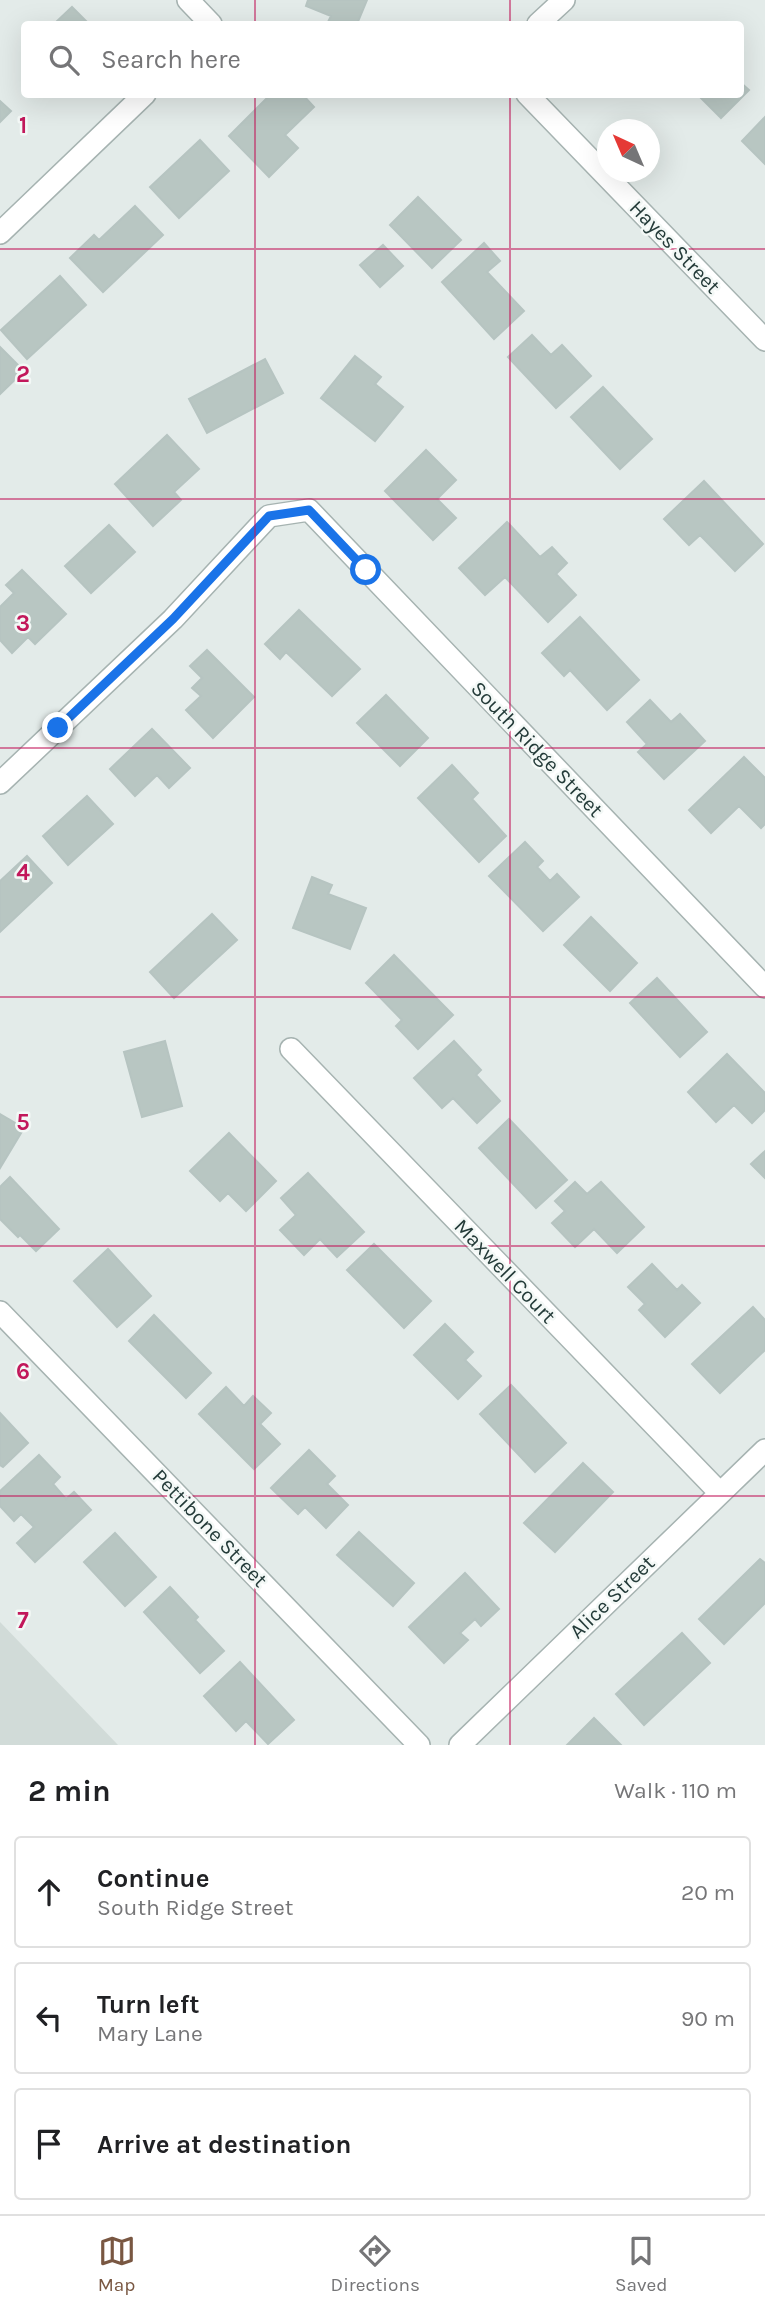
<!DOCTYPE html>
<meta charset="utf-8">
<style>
body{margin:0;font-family:Karla,sans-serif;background:#f2f2f2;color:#202124}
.compass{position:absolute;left:597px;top:119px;width:63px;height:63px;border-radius:50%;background:#fff;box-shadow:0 7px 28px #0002;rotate:316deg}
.stop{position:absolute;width:21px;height:21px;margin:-16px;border:5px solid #1a73e8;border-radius:50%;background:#fff}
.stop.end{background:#1a73e8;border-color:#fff;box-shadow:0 2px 7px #0008}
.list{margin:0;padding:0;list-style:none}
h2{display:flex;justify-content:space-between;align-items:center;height:91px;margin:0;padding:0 28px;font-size:30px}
h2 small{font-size:23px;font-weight:400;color:#757577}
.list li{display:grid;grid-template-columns:46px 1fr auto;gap:21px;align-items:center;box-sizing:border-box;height:112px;margin:0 14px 14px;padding:0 14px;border:2px solid #e0e0e0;border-radius:7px}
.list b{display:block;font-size:26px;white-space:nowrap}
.list p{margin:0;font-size:23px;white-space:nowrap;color:#757577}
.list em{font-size:23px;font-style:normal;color:#757577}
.icon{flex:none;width:38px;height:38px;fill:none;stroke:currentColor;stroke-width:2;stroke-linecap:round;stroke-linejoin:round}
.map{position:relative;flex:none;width:765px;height:1745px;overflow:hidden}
.search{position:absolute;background:#fff;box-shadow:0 7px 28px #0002;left:21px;right:21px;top:21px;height:77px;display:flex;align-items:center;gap:18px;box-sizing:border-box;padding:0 24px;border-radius:7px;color:#757577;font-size:26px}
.sheet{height:469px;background:#fff}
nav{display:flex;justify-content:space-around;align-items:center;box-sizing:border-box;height:98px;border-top:2px solid #e0e0e0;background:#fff;font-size:19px;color:#757577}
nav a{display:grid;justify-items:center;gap:4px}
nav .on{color:#795742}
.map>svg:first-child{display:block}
.built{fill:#d1dbd8}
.building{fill:#b8c6c2;stroke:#b6c4c1;stroke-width:2}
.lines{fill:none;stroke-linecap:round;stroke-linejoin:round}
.street-casing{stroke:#a6b3b1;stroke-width:24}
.street{stroke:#fff;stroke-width:21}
.route{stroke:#1a73e8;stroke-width:9}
.grid{fill:none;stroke:#c2185b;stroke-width:2;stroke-opacity:0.55}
.labels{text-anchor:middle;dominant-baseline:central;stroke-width:5;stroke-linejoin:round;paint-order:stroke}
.street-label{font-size:21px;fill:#243b39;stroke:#f3f8f6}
.grid-label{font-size:23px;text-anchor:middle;font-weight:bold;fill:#c2185b;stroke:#f3f8f6;stroke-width:5;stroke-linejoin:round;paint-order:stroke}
</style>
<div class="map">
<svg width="765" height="1745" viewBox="0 0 765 1745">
<rect width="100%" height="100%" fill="#e3ebe9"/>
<path class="built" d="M0 1622 118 1745H0Z"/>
<path class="building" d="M308 0H367L357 24H327L331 16 306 6Z
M72 7 89 24H54Z
M740 82 749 90 721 118 697 94H740Z
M271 94H302L314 107 285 135 298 148 269 177 229 136Z
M0 101 11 111 0 122Z
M765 117V164L742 141Z
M200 140 229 171 179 218 150 187Z
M418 197 461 240 432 268 390 225Z
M135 206 163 235 103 292 70 258 94 235 99 240Z
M484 243 500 261 487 272 524 311 494 339 442 282Z
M383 245 403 266 380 287 360 265Z
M60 276 86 305 27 359 1 330Z
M532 335 551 355 562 345 591 376 556 408 508 357Z
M0 347 24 371 0 394Z
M355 356 381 377 375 384 403 407 375 441 321 398Z
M265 359 283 393 207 433 189 399Z
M603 387 652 439 620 469 571 417Z
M167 435 199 469 174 492 181 500 153 526 115 484Z
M426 450 456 480 437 499 456 518 433 540 385 491Z
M704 481 763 544 735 571 700 535 689 545 664 519Z
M507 522 540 557 552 547 567 563 556 574 576 595 548 622 505 577 485 595 459 568Z
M109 525 135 552 91 593 65 566Z
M22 570 66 614 35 644 28 637 12 653 0 640V607L14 593 6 585Z
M299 610 360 669 332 696 286 652 280 659 265 644Z
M580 617 639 680 607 710 570 670 564 676 542 653Z
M207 650 254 697 213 738 186 710 201 696 192 688 202 678 190 666Z
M386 695 428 738 400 766 357 723Z
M650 700 671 722 680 714 705 741 664 779 638 752 647 744 627 722Z
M152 729 190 768 169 788 157 775 135 796 110 769Z
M744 757 765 778V824L761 828 739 806 711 833 689 810Z
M452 765 478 793 472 799 506 836 479 862 418 798Z
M87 796 113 824 68 865 43 836Z
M525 842 543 861 537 867 550 881 557 874 579 897 543 931 489 876Z
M27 856 52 883 0 932V881Z
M312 877 332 885 328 894 366 908 350 949 293 928Z
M212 914 237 940 174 998 150 972Z
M591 917 637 963 610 991 564 945Z
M394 955 453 1015 418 1049 396 1026 402 1020 366 983Z
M657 978 707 1032 680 1057 630 1003Z
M165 1041 182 1106 142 1117 124 1052Z
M454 1041 481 1070 476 1075 500 1101 477 1123 453 1098 442 1108 414 1078Z
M727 1054 765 1093V1110L752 1123 734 1105 716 1122 688 1092Z
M0 1114 24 1128 0 1168Z
M509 1119 567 1180 536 1208 479 1148Z
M229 1133 276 1181 246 1211 228 1193 220 1201 190 1171Z
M765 1151V1178L751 1164Z
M308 1173 364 1232 337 1257 320 1239 304 1255 280 1230 296 1215 281 1198Z
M10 1177 59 1229 36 1251 20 1235 18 1237 0 1219V1187Z
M575 1182 587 1194 601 1182 644 1227 617 1253 594 1229 575 1247 552 1223 565 1211 555 1201Z
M374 1244 431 1301 404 1328 347 1270Z
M108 1249 151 1296 117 1327 74 1281Z
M652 1264 677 1290 682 1285 700 1303 665 1337 639 1310 645 1304 628 1287Z
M753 1307 765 1320V1350L720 1393 692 1364Z
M154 1315 211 1373 186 1398 129 1341Z
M445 1324 473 1352 465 1360 481 1376 458 1399 414 1355Z
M511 1385 566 1443 535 1472 480 1414Z
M226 1387 244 1406 253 1396 271 1413 260 1424 280 1444 254 1469 199 1414Z
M0 1413 28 1443 3 1467 0 1465Z
M309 1450 335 1476 327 1484 348 1505 326 1528 305 1507 298 1514 271 1488Z
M39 1455 60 1477 53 1484 66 1499 74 1492 91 1510 35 1562 17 1543 34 1527 21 1514 14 1521 0 1506V1491Z
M583 1463 613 1492 555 1552 524 1523Z
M359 1532 414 1583 393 1606 337 1555Z
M115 1533 156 1577 125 1606 84 1562Z
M760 1559 765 1563V1603L724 1644 699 1619Z
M465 1573 499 1609 481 1626 475 1619 460 1633 468 1640 444 1663 409 1627Z
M170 1587 198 1617 195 1620 224 1651 200 1673 144 1612Z
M682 1633 710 1663 644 1725 616 1694Z
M240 1662 294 1720 268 1744 246 1721 236 1731 204 1696Z
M594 1718 621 1745H567Z"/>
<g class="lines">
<g class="street-casing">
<path id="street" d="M188 0 211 24
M538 24 564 0
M527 94 765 340
M0 233 145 94
M0 783 173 619 269 516 309 510 765 987
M291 1049 720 1493
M0 1312 419 1745
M460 1745 765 1450"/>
</g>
<use href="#street" class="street"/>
</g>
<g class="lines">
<path class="route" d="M58 728 173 619 269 516 309 510 366 570"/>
</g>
<path class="grid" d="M255 0V24M510 0V24M255 94V1745M510 94V1745M0 249H765M0 499H765M0 748H765M0 997H765M0 1246H765M0 1496H765"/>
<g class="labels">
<g class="street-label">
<text transform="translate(675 247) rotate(46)">Hayes Street</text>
<text transform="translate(537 749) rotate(46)">South Ridge Street</text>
<text transform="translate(505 1271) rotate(46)">Maxwell Court</text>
<text transform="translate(210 1528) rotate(46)">Pettibone Street</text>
<text transform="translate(612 1597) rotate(-44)">Alice Street</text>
</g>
</g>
<g class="grid-label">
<text x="23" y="133">1</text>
<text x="23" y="382">2</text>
<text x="23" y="631">3</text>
<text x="23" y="880">4</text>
<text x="23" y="1130">5</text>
<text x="23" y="1379">6</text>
<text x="23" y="1628">7</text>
</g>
</svg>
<svg class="compass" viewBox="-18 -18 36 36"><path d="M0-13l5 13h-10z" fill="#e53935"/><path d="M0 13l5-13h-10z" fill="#757577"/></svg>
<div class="stop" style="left:366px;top:570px"></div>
<div class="stop end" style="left:58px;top:728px"></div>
<div class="search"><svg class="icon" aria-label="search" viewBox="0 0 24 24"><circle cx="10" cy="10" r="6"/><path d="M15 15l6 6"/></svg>Search here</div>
</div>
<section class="sheet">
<h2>2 min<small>Walk · 110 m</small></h2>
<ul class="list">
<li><svg class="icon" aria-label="ahead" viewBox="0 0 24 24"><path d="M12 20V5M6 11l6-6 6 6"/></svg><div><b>Continue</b><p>South Ridge Street</p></div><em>20 m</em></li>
<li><svg class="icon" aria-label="left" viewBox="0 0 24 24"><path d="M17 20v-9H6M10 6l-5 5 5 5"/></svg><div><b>Turn left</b><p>Mary Lane</p></div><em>90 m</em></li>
<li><svg class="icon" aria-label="arrive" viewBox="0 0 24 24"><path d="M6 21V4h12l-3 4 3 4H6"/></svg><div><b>Arrive at destination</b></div></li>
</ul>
</section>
<nav>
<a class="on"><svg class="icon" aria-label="map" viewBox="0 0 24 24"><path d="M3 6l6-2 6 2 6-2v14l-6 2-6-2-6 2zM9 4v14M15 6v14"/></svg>Map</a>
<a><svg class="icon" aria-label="directions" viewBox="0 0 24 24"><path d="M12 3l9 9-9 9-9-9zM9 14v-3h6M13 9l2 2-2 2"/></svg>Directions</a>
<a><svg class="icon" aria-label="saved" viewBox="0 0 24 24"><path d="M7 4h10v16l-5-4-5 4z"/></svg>Saved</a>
</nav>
